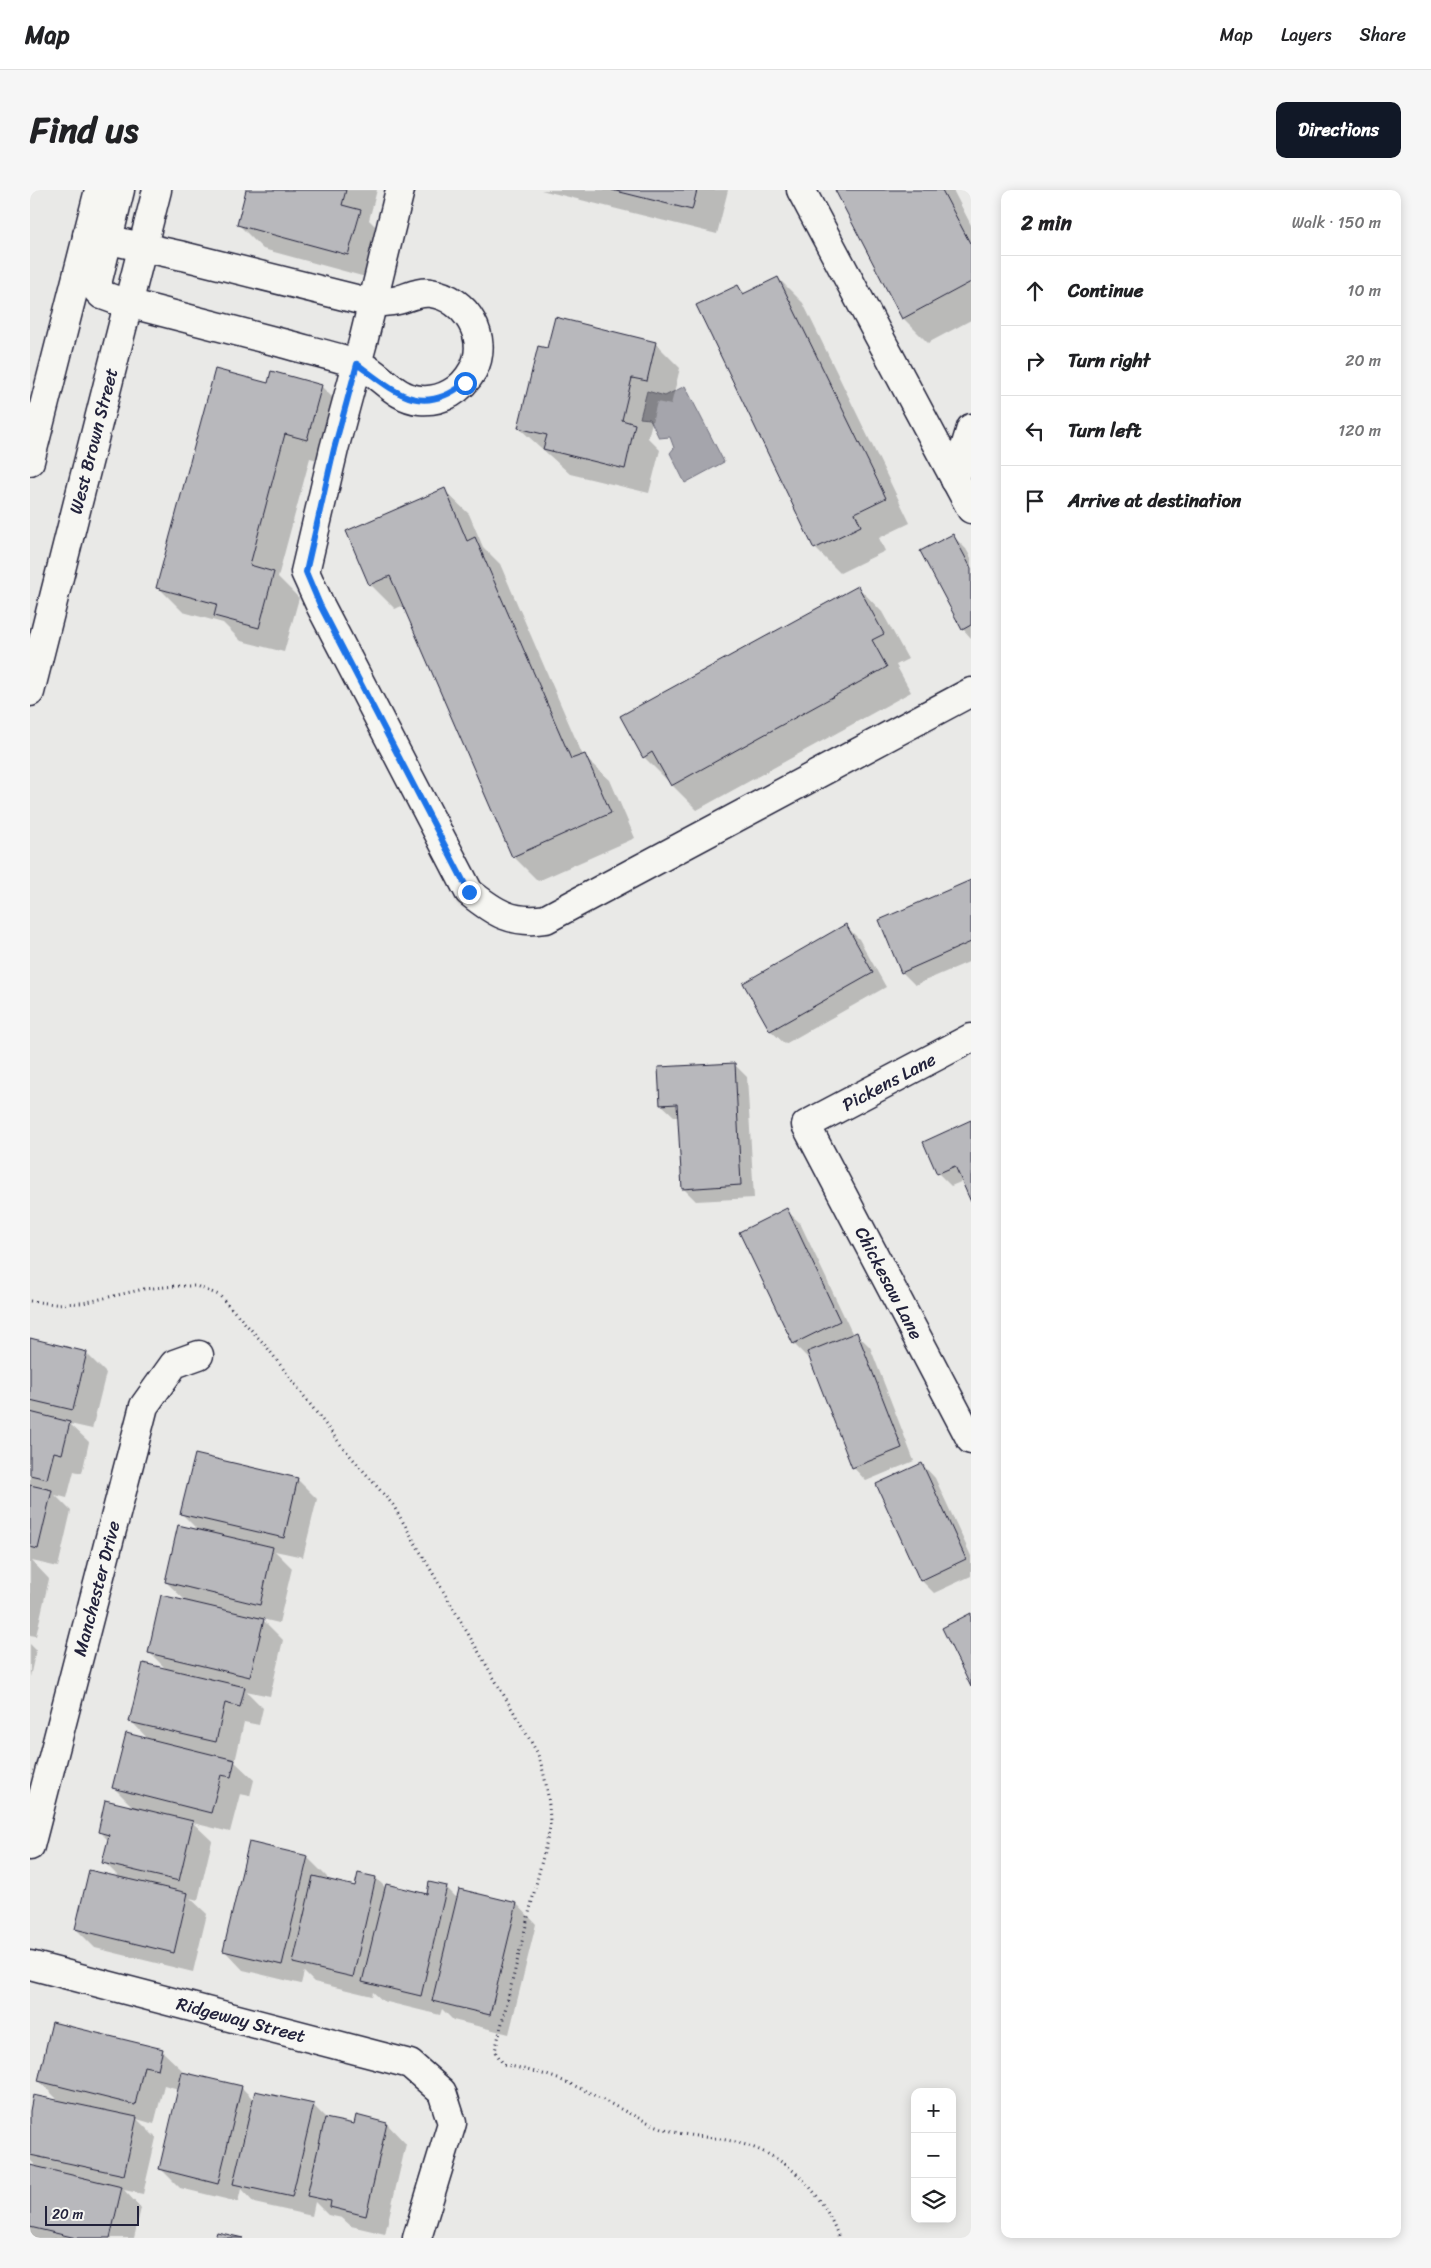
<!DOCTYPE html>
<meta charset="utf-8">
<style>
body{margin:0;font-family:Sriracha,sans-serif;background:#f6f6f6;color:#202124}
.controls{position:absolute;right:15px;bottom:15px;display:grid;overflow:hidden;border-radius:10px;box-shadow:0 2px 12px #0003}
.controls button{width:45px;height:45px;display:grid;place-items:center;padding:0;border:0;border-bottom:1px solid #e0e0e0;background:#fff;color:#202124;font:25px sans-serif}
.scale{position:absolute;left:15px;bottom:12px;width:94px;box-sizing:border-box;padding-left:5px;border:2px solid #22223b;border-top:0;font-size:14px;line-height:18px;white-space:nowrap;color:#22223b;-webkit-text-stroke:4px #f6f6f2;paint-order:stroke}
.stop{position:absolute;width:15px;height:15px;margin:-11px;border:4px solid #1a73e8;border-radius:50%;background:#fff}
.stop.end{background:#1a73e8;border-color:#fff;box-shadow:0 1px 5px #0008}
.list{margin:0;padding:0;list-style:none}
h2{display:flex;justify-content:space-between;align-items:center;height:65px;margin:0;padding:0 20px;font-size:21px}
h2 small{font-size:16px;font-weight:400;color:#757577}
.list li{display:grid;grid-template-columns:32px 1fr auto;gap:15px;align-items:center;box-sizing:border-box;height:70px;padding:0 20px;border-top:1px solid #e0e0e0}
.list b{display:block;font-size:19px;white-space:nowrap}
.list em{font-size:16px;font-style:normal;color:#757577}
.icon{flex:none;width:28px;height:28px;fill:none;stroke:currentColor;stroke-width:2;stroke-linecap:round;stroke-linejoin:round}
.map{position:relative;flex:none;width:941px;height:2048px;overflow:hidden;border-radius:10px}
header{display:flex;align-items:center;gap:30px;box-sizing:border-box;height:70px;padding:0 25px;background:#fff;border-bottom:1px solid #e0e0e0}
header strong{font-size:24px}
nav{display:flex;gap:28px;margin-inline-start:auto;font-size:18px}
.intro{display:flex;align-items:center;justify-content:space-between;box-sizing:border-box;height:120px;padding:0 30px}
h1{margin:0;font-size:35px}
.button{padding:12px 22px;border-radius:10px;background:#111827;color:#fff;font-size:18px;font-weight:700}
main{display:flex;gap:30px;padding:0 30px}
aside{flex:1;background:#fff;border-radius:10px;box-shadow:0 2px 12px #0003}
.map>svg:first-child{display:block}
.water{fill:#a5a5ac;stroke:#71717f}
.shadow{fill:#0003}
.building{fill:#b8b8bc;stroke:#22223b}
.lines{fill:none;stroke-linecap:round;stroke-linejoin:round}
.minor-casing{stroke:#22223b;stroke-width:31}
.major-casing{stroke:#22223b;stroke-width:31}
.path{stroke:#22223b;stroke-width:3;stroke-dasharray:1 4;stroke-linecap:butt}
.minor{stroke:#f6f6f2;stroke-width:28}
.major{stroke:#f6f6f2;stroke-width:28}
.route{stroke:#1a73e8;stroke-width:6}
.labels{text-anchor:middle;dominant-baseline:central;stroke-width:4;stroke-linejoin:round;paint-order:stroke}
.street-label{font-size:18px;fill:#22223b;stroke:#f6f6f2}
</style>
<header>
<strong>Map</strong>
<nav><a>Map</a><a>Layers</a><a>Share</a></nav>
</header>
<div class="intro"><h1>Find us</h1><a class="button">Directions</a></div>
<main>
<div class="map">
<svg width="941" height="2048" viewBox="0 0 941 2048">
<rect width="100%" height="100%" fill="#e9e9e7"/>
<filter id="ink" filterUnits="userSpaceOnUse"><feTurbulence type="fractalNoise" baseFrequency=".02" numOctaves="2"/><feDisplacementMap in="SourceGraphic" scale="10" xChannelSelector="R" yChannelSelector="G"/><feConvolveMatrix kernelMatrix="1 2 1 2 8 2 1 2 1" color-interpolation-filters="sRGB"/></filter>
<g filter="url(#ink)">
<path class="water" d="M655 196 694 272 655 293 640 263 644 258 640 247 629 248 620 229 610 228 617 201 635 206Z"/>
<path class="shadow" d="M218 0H347L339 30 355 46 343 89 233 59 208 34Z
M511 0H698L687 44Z
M808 0H923L941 35V130L898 153 873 128Z
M748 88 773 113 880 333 849 348 855 361 810 383 785 358 707 96 716 104Z
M625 153 650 178 641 215 627 212 618 248 630 260 619 303 540 284 489 238Z
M239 195 291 196 316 221 302 274 280 268 248 387 269 408 254 462 211 451 193 433 153 422 128 397Z
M414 300 439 324 453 357 470 374 553 566 580 590 605 648 508 691 483 666 374 415 365 419 340 394Z
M923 346 936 359 941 368V448L933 439Z
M828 397 852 422 878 469 866 475 881 502 667 620 614 567Z
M941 691V771L885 795 872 782Z
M816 736 829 749 856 797 755 854 741 841 715 793Z
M704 874 717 887 724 1008 666 1011 653 998 649 927H645L631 914Z
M941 931V1009L933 991 921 996 908 983Z
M756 1020 770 1033 823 1145 827 1144 840 1157 884 1271 836 1291 823 1277 780 1165 777 1167 764 1154Z
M0 1150 56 1163 76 1183 62 1239 40 1234 59 1252 52 1283 44 1281 37 1308 25 1305 41 1321 28 1377 2 1371 19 1389 6 1446 0 1445Z
M892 1274 905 1288 941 1366V1386L904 1403 891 1390Z
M267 1289 287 1309 273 1367 245 1361 262 1378 249 1433 232 1429 253 1450 240 1506 216 1501 233 1518 229 1535 214 1532 205 1572 224 1590 220 1606 210 1604 200 1642 163 1633 182 1651 168 1710 160 1708 177 1724 163 1782 65 1758 46 1739 90 1688 74 1672 79 1651 69 1641 104 1618 84 1598 119 1550 101 1531 136 1479 119 1462 157 1412 136 1392 169 1341 152 1324Z
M0 1454 6 1460 0 1487Z
M277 1667 297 1687 296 1690 326 1697 329 1684 346 1688 356 1698 398 1705 416 1697 428 1709 487 1714 506 1734 479 1844 423 1830 412 1819 410 1825 353 1811 343 1802 342 1806 284 1792 274 1782 271 1794 213 1780 194 1760Z
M132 1861 152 1880 151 1883 211 1897 224 1910 226 1902 284 1916 298 1930 325 1936 326 1927 357 1934 376 1954 355 2044 321 2036 312 2028 298 2025 285 2012 282 2026 224 2013 211 1999 208 2012 150 1998 130 1978 149 1899 134 1895 124 1934 107 1929 126 1948 113 2004 94 2000 111 2018 104 2048H0V1976L8 1978 0 1970V1927L30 1912 9 1891Z"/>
<path class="building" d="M216 0H316L312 15 331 20 318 65 207 35Z
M582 0H667L662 20Z
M805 0H912L941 55V92L872 129Z
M748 87 856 308 825 323 831 336 784 359 666 115 708 95 713 104Z
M525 127 626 152 617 191 602 188 592 230 605 234 595 279 513 259 517 245 488 238 508 156 517 158Z
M185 179 238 193 241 181 292 195 277 250 255 244 220 375 244 382 229 438 184 426 187 414 126 398Z
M415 298 437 351 445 347 541 569 555 564 581 623 482 667 360 386 339 395 316 341Z
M923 344 941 378V435L932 440 890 361Z
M828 396 854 444 842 450 857 477 641 596 622 562 613 568 590 526Z
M941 690V752L871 783 849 730Z
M816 734 843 783 740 841 713 793Z
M705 873 711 995 652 999 647 914 630 915 628 877Z
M941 930V1012L925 976 907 984 893 952Z
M757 1018 810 1131 763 1154 709 1042Z
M827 1142 872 1258 822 1278 777 1162Z
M0 1148 57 1162 43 1220 0 1210Z
M0 1222 40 1232 32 1264 24 1262 17 1289 0 1285Z
M165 1264 268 1288 254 1348 150 1324Z
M892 1273 936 1369 890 1391 846 1294Z
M0 1295 22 1300 8 1359 0 1357Z
M148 1335 243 1357 230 1415 135 1392Z
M131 1405 234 1429 220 1487 118 1463Z
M941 1423V1497L912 1438Z
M113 1473 215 1497 210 1517 195 1513 186 1552 99 1532Z
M96 1543 205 1570 201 1587 191 1585 181 1623 82 1598Z
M75 1610 163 1631 149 1691 72 1673 79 1645 68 1642Z
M219 1652 278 1666 252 1775 193 1761Z
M59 1680 158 1703 144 1763 45 1739Z
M328 1683 346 1687 323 1787 263 1773 283 1686 325 1696Z
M399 1692 417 1696 391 1806 332 1792 356 1694 397 1704Z
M429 1699 487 1713 460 1825 402 1811Z
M22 1832 133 1859 128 1879 114 1876 105 1915 8 1891Z
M152 1882 212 1896 188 1994 129 1979Z
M225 1901 284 1914 262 2007 203 1994Z
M3 1905 107 1927 94 1985 0 1965V1921Z
M326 1925 357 1933 336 2026 300 2017 301 2011 277 2006 295 1928 324 1934Z
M0 1975 92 1997 80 2048H46L0 2037Z
M187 2042 213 2048H185Z"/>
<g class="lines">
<g class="minor-casing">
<g id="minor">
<path d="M370 0 334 148 304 259 275 382 290 415 439 702C465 723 482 734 516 729L941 502"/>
<path d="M771 0 941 319"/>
<path d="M57 45 153 66 342 113C350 112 360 112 368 110 379 107 389 101 401 103 436 108 460 148 443 180 432 200 412 212 390 210 363 208 349 181 325 173 301 165 276 160 252 153 196 138 141 124 86 110"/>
<path d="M925 290 941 238"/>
<path id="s1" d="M941 848 776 935 941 1250"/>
<path id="s2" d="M0 1656 114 1216 144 1174 169 1165"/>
<path id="s3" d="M0 1775 380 1874 412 1902 422 1933 387 2048"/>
</g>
</g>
<g class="major-casing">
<g id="major">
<path d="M86 110 72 105 68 101V90L90 0"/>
<path d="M0 271 69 0"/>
<path id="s4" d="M0 502 127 0"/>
</g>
</g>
<path class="path" d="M0 1111 25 1114 53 1113 114 1099 145 1096H166L189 1105 236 1156 311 1255 363 1315 507 1562C516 1587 520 1610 520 1638L465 1861 473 1874C491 1879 510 1882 528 1889 566 1903 599 1927 638 1940 661 1948 686 1946 709 1953 758 1966 792 2001 809 2048"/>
<use href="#minor" class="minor"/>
<use href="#major" class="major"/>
</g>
</g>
<g class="lines" filter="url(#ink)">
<path class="route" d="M435 193C391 228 365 202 327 174L304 259 276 382 290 415 439 702"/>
</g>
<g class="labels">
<g class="street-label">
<text stroke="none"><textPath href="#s4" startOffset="259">West Brown Street</textPath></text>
<text transform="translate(859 892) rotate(-28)">Pickens Lane</text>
<text stroke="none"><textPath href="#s1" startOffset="365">Chickesaw Lane</textPath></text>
<text stroke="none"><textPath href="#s2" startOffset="266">Manchester Drive</textPath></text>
<text stroke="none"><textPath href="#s3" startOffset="218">Ridgeway Street</textPath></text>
</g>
</g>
</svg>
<div class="controls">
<button>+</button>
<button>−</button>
<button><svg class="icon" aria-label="layers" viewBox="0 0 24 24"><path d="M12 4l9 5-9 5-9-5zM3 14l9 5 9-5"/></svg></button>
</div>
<div class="scale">20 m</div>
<div class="stop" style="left:435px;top:193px"></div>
<div class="stop end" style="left:439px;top:702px"></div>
</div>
<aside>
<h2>2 min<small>Walk · 150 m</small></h2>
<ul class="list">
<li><svg class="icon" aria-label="ahead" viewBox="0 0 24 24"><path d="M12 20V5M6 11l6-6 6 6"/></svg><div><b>Continue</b></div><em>10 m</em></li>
<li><svg class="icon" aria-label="right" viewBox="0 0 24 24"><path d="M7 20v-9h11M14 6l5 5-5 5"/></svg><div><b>Turn right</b></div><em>20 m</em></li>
<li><svg class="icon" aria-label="left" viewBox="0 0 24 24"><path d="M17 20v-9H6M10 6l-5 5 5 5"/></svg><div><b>Turn left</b></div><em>120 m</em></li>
<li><svg class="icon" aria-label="arrive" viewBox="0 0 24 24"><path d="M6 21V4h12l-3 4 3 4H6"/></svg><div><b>Arrive at destination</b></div></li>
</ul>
</aside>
</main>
